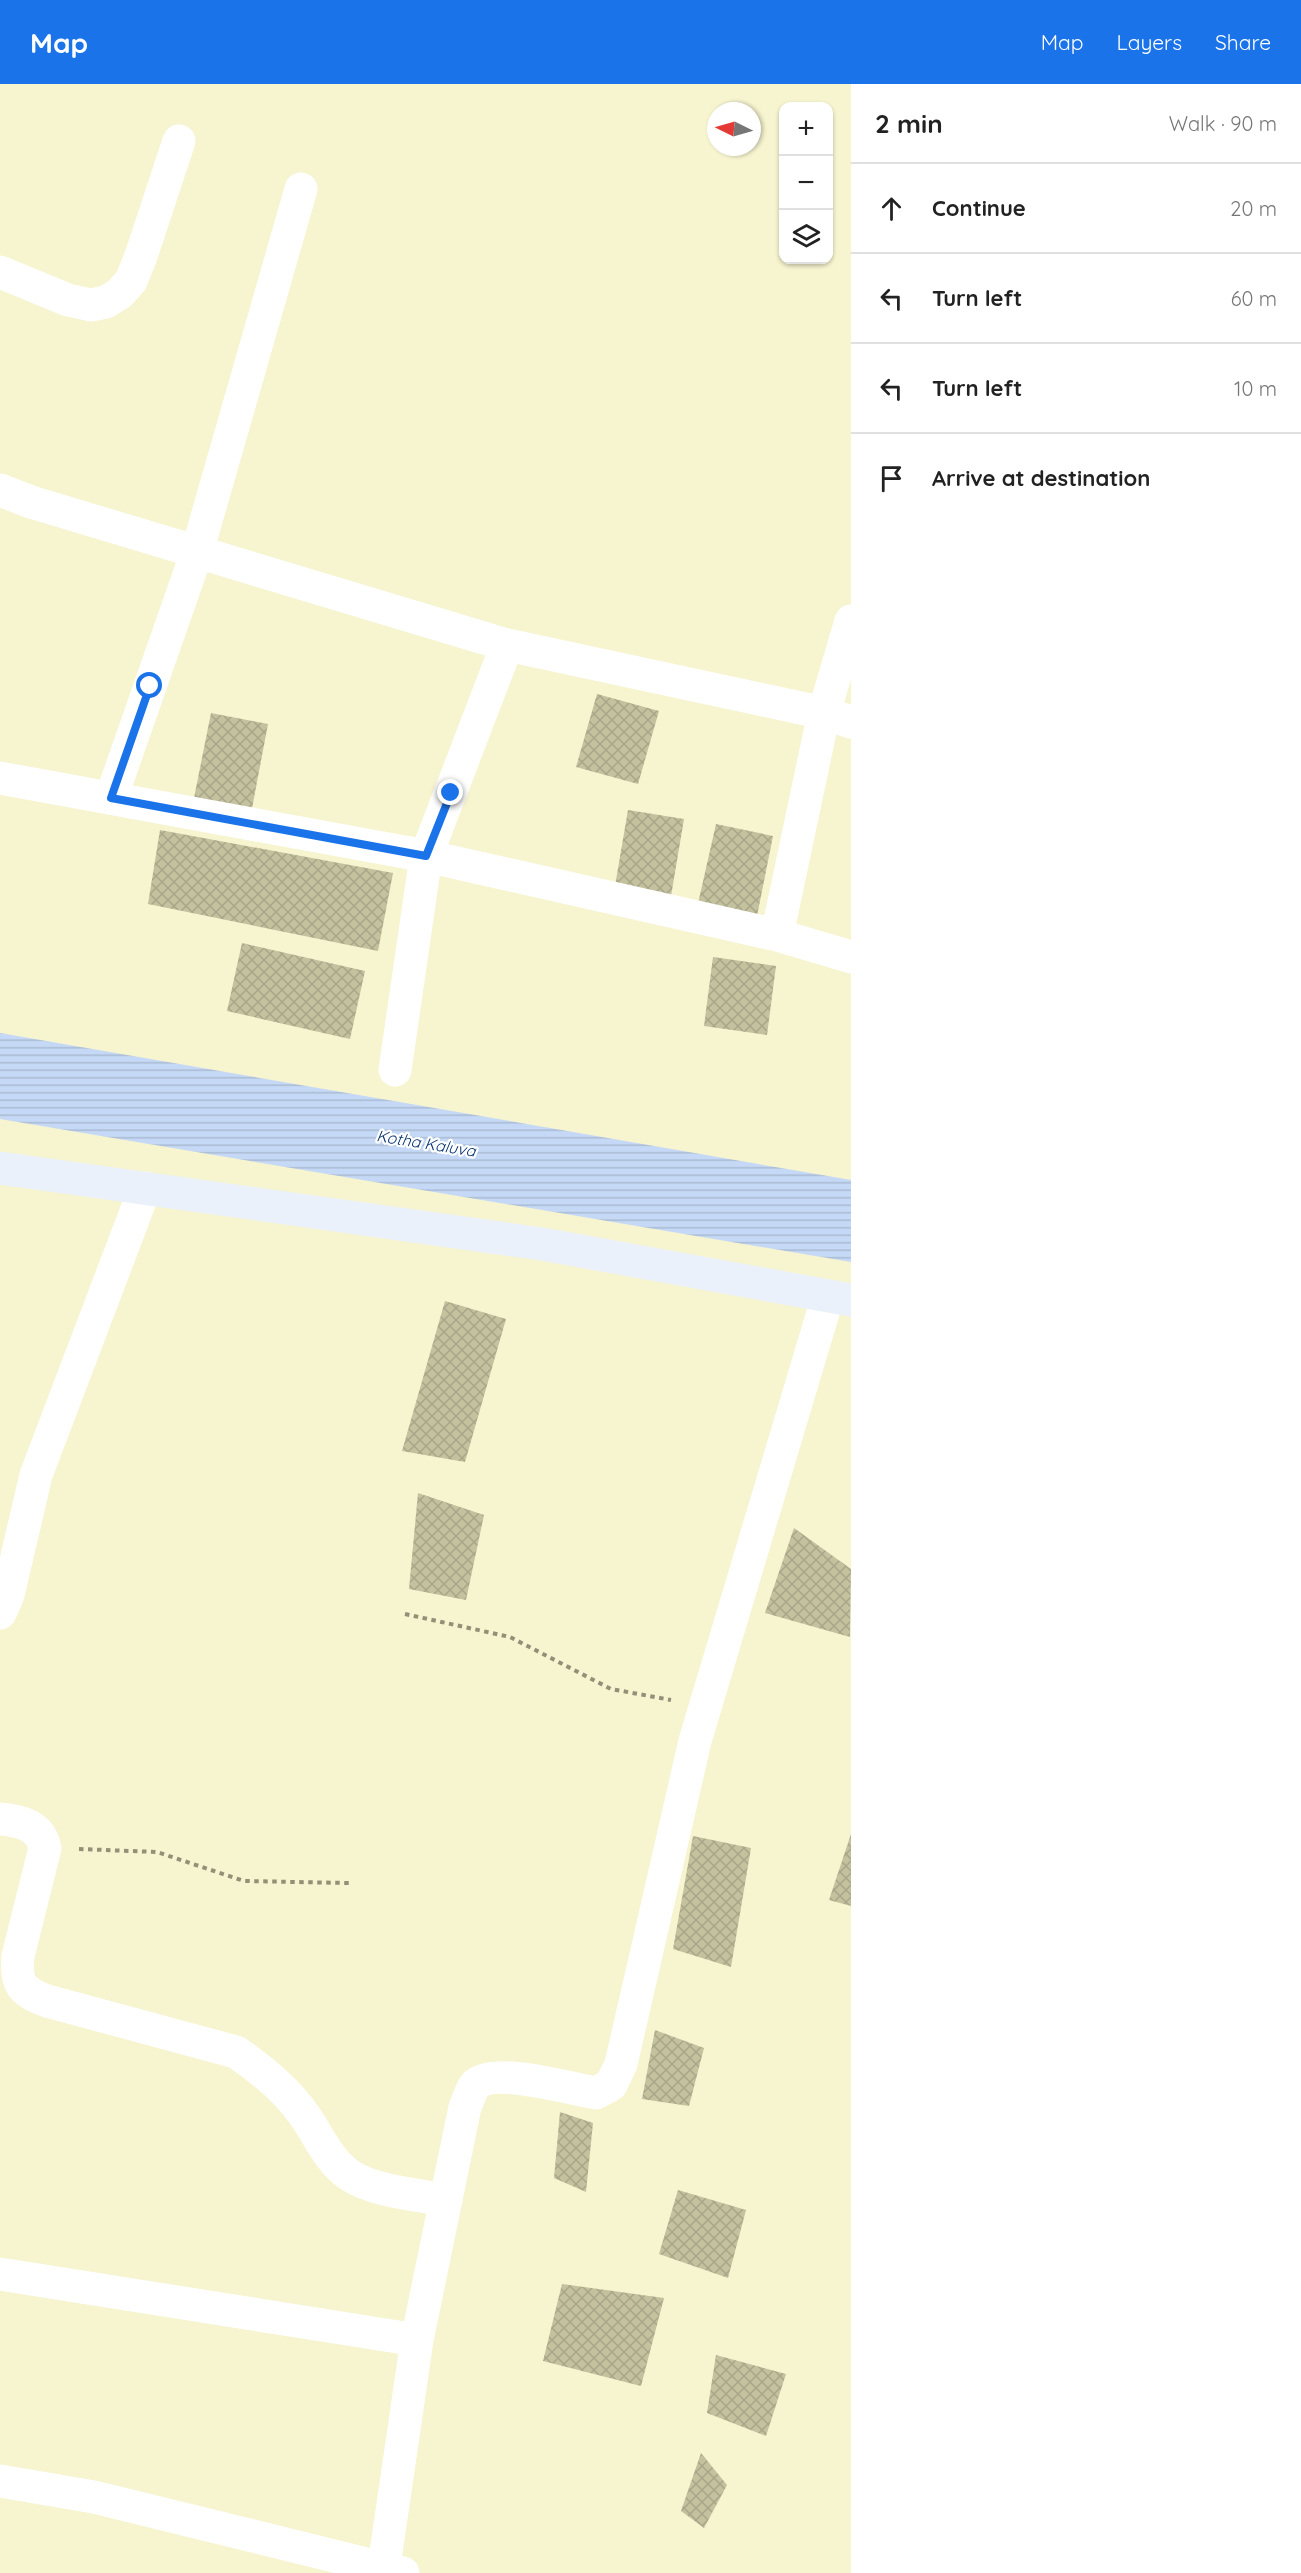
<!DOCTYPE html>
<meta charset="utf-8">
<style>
body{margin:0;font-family:Quicksand,sans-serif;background:#f6f6f6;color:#222}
.controls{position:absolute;right:18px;top:18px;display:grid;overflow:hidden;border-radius:12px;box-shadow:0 2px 4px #0004}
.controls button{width:54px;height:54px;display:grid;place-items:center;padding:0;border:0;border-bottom:2px solid #e0e0e0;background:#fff;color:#222;font:30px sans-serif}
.compass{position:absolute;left:707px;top:18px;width:54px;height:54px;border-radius:50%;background:#fff;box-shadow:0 2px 4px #0004;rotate:275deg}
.stop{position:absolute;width:18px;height:18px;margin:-14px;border:4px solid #1a73e8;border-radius:50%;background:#fff}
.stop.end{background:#1a73e8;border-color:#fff;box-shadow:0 2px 6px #0008}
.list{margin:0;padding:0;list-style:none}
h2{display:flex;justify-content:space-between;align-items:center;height:78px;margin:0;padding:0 24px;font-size:26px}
h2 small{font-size:20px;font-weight:400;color:#767676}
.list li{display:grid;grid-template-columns:39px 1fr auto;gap:18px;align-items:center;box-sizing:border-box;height:90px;padding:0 24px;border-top:2px solid #e0e0e0}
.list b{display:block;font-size:22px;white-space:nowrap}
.list em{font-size:20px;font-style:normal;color:#767676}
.icon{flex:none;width:33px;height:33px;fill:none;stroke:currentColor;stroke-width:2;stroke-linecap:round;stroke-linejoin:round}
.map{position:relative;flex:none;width:851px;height:2489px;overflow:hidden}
header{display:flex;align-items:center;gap:36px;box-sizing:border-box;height:84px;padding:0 30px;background:#1a73e8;color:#fff}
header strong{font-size:28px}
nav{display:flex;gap:33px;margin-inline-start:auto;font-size:21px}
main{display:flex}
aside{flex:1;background:#fff}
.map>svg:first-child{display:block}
.water{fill:url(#water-rules)}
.building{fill:url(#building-cross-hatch)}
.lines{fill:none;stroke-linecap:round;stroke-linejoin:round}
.path{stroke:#929077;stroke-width:4;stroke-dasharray:4.5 4.5;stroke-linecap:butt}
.minor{stroke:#fff;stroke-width:33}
.secondary{stroke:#eaf1fb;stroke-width:33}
.route{stroke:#1a73e8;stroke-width:8}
.labels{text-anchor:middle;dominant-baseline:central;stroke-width:4.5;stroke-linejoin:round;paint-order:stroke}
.water-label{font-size:16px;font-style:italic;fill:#073470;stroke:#fff}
</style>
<header>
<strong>Map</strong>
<nav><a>Map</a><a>Layers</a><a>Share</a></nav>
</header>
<main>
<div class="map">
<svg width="851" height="2489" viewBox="0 0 851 2489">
<defs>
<pattern id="water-rules" width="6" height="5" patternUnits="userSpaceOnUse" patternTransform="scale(1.5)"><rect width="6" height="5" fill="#c5d9f6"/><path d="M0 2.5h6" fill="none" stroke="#aabad2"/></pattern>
<pattern id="building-cross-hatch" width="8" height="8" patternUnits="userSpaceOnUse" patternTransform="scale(1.5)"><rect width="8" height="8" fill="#c3c19e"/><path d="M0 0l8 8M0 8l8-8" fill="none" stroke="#a8a688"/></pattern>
</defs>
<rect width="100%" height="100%" fill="#f7f4d0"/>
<path class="water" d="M0 949 851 1096V1178L0 1035Z"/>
<path class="building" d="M597 610 659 627 638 700 576 683Z
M211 629 268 640 249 740 191 729Z
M628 726 684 735 671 812 615 802Z
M716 740 773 752 756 837 697 824Z
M160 746 393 789 378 867 148 820Z
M242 859 365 887 350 955 227 927Z
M713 873 776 882 767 951 704 942Z
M445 1217 506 1235 465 1378 402 1367Z
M418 1409 484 1431 466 1516 409 1505Z
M794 1444 851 1485 850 1553 765 1529Z
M851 1750V1822L829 1816Z
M693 1752 751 1764 731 1883 673 1865Z
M655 1946 704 1964 689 2022 642 2015Z
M560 2028 593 2039 586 2108 554 2094Z
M678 2106 746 2126 728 2194 659 2170Z
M562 2200 664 2214 641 2302 543 2277Z
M716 2271 786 2290 766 2352 707 2329Z
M701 2369 727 2401 704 2444 681 2427Z"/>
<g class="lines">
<path class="path" d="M405 1530 510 1553 611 1605 671 1616
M79 1765 157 1768 244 1797 349 1799"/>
<path class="minor" d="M0 188 68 216 91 221 106 218 119 210 131 197 141 172 179 57
M0 406 31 418 507 561 824 629 851 638
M0 694 426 772 777 851 851 873
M111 714 197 468 301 105
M777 851 824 629 851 537
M395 986 426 772 507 561
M0 1529 8 1511 36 1391 145 1104
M0 1735C21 1737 40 1741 45 1764L18 1872C15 1900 22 1908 47 1917L236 1968C261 1985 287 2006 304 2031 318 2050 328 2076 348 2090 371 2107 417 2111 446 2116
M0 2190 417 2256
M0 2397 94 2413 403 2489
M383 2489 417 2256 465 2023C468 2017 471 2006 475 2001 494 1982 570 2005 596 2009L611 2001 621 1980 695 1657 828 1212"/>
<path class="secondary" d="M0 1084 542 1160 851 1216"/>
</g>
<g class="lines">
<path class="route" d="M150 602 111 714 426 772 451 709"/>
</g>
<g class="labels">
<g class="water-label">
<text transform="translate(426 1059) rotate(9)">Kotha Kaluva</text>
</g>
</g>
</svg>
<div class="controls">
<button>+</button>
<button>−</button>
<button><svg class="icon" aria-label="layers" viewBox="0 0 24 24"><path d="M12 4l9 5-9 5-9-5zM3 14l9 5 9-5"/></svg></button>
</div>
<svg class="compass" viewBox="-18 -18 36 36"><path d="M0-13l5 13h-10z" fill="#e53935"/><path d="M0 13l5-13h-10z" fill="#767676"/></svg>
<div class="stop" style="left:150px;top:602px"></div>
<div class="stop end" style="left:451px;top:709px"></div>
</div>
<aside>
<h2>2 min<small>Walk · 90 m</small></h2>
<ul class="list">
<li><svg class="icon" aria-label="ahead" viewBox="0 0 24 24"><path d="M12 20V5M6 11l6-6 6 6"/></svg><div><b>Continue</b></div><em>20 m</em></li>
<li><svg class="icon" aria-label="left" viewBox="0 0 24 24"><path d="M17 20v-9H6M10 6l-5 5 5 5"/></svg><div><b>Turn left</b></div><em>60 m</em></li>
<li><svg class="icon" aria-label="left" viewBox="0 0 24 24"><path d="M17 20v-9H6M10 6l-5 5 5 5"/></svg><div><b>Turn left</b></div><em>10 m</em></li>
<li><svg class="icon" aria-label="arrive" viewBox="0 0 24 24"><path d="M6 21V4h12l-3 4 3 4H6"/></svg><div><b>Arrive at destination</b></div></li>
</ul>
</aside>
</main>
